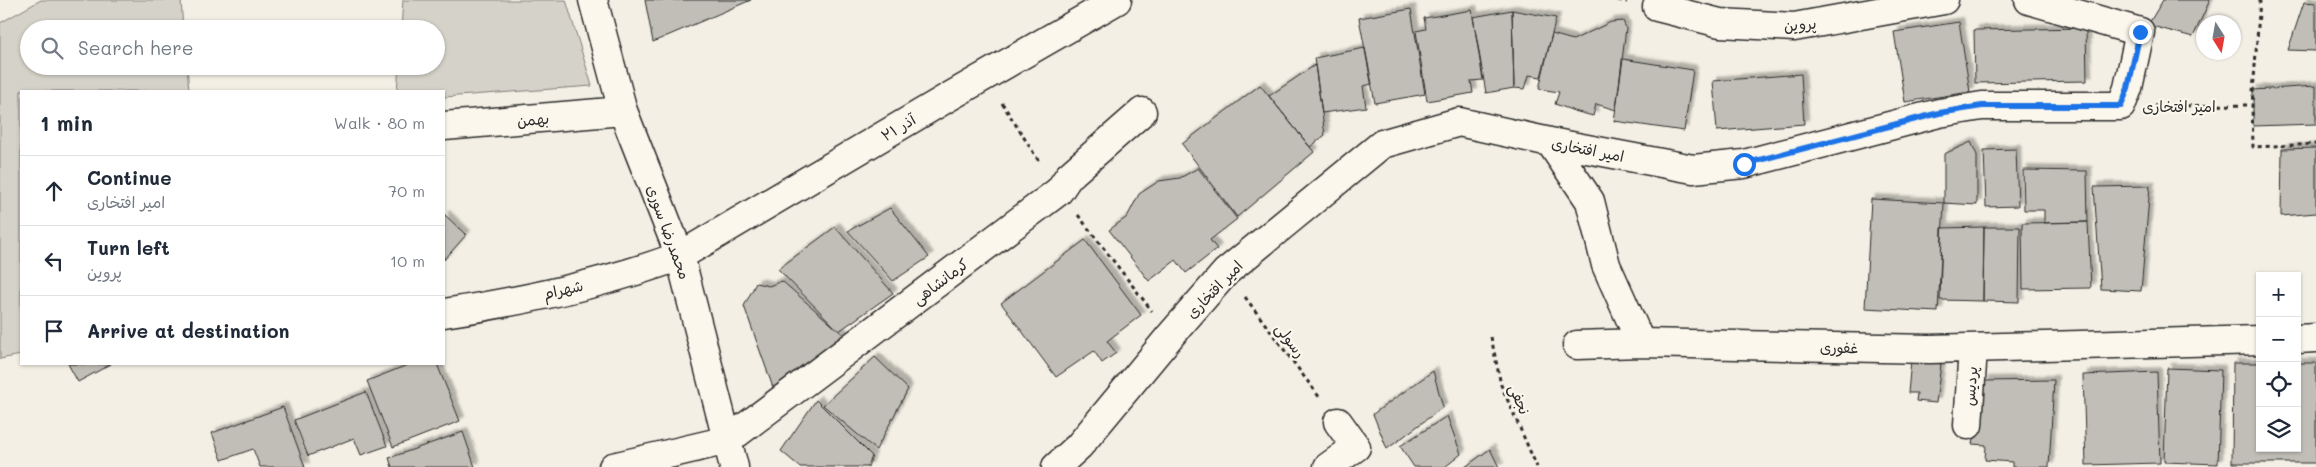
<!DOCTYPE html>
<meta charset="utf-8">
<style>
body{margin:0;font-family:Mali,"Playpen Sans Arabic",sans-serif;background:#f2f2f3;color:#1f2937}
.controls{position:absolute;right:15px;bottom:15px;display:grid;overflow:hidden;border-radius:0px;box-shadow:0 1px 4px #0004}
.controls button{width:45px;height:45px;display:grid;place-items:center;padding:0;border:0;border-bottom:1px solid #e0e1e3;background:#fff;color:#1f2937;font:25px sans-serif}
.compass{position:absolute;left:2196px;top:15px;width:45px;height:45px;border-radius:50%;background:#fff;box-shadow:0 1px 4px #0004;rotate:169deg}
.stop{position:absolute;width:15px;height:15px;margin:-11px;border:4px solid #1a73e8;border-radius:50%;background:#fff}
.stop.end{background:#1a73e8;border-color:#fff;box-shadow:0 1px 5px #0008}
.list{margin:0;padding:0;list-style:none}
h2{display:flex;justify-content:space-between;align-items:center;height:65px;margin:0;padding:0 20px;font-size:21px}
h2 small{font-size:16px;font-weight:400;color:#747a83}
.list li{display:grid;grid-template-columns:32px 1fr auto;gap:15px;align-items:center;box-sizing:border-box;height:70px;padding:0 20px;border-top:1px solid #e0e1e3}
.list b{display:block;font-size:19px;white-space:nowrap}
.list p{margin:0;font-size:16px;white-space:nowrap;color:#747a83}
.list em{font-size:16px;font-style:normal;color:#747a83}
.icon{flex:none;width:28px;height:28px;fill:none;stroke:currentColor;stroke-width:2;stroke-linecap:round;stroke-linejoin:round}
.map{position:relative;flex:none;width:2316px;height:467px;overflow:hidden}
.search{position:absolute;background:#fff;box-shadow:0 1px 4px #0004;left:20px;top:20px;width:425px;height:55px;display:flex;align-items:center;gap:12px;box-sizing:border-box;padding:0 18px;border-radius:28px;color:#747a83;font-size:19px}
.panel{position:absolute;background:#fff;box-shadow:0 1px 4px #0004;left:20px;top:90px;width:425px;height:275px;border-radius:0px}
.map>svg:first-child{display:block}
.green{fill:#d5d2c9;stroke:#807e7a}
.building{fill:#c0beb6;stroke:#2b2b2b;filter:url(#shadow)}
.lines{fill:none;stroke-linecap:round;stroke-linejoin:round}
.street-casing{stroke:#2b2b2b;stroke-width:31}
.path{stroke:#2b2b2b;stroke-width:3;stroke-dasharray:4 4;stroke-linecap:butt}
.street{stroke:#fbf7ec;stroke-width:28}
.route{stroke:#1a73e8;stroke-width:6}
.labels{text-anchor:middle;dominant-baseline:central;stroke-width:4.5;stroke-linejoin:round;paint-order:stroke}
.street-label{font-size:15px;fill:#2b2b2b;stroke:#fbf7ec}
</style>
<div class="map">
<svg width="2316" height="467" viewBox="0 0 2316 467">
<defs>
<filter id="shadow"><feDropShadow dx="4.5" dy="-4.5" stdDeviation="1" flood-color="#0004"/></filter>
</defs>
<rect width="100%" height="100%" fill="#f3efe4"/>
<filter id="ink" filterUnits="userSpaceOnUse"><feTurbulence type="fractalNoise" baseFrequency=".02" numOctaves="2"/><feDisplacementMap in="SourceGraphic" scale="10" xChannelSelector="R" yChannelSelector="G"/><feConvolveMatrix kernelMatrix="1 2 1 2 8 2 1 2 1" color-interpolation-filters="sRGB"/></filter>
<g filter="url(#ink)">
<path class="green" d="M41 0H181L183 29H29V66H187L189 91H21V355L0 359V23Z
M403 0H566L592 86 444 97V91H397L399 66H436V29H401Z"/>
<path class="building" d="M645 0H751L653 42Z
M2163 0H2210L2193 37 2148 25Z
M2304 2 2316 3V51L2288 50Z
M1411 9 1425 94 1375 103 1359 18Z
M1472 10 1483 80 1471 81 1473 93 1427 101 1416 31 1426 29 1424 18Z
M1512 10 1514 88 1486 93 1473 17Z
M1512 10 1556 18 1541 77 1529 75 1525 89 1514 88Z
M1623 21 1626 28 1616 110 1596 104 1593 116 1574 111 1555 104 1559 92 1539 89 1552 34 1573 40 1611 22Z
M1959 22 1970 92 1905 102 1894 32Z
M2086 28 2087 81 1975 83 1974 30Z
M1365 48 1372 84 1363 86 1366 107 1322 113 1314 58Z
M1623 59 1693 70 1684 131 1614 121Z
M1315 65 1325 135 1310 147 1269 96Z
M1801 74 1804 124 1717 131 1713 81Z
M1260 85 1314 152 1237 217 1182 144Z
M2316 86V124L2253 126V90Z
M1971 142 1977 155V205L1944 203V154Z
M2316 148V213L2281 216 2282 149Z
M2016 149 2018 206 1986 207 1984 150Z
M1198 168 1237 219 1210 240 1217 249 1186 273 1176 260 1149 281 1109 230 1127 217 1139 194 1159 181 1180 178Z
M2023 170 2087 171 2088 222 2044 223V210H2024Z
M2150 186 2141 291 2101 289 2094 187Z
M1871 199 1944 203 1938 312 1865 308Z
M890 208 929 257 893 281 848 231Z
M444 214 466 235 444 260Z
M2088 222 2091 288 2023 289 2022 223Z
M835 227 893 293 839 331 778 269Z
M1984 227H2020L2019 302 1983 301Z
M1984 227 1983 301 1940 300 1942 228Z
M1085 240 1141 315 1107 341 1116 353 1102 363 1094 351 1056 377 1001 303Z
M782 281 846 337 775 393 744 306 756 283 769 286Z
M875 357 908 389 876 450 823 405Z
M1911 360 1941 364 1936 403 1916 401 1917 393H1908Z
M2233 363H2260V448H2297V363H2316V463H2232Z
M68 364H111L78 382Z
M410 364H437L460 421 393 447 367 381Z
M2167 368 2221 370 2218 464 2164 462Z
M1433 371 1443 407 1387 449 1373 414Z
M2157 372 2160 463 2086 465 2083 375Z
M2054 380 2049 467H2012V462L1985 460 1986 445 1972 444 1984 381Z
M366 392 387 446 361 455 354 438 308 456 294 420Z
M816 400 872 456 868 467H800L781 451Z
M283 407 305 467H260L253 449 222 460 212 433Z
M1447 416 1461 454 1445 467H1414L1400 446Z
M463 432 475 467H392L389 458Z
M1490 449 1499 467H1465Z"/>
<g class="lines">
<g class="street-casing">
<path id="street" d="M593 0 623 111 680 256 734 467
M1657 7 1720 23 1794 27 1944 0
M444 126 623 111
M1550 142 1590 201 1606 265 1641 343
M444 313C524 301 604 284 680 256L947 98 1117 0
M2297 339 2316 338
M1577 345 1641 343 1930 349 2260 340
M1968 425 1973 348
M613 467 728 440 1059 191 1069 176 1142 112
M1056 467 1079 446 1171 335 1226 272 1382 144 1459 122 1550 142 1693 169 1744 164 1939 113 1982 106H2121L2128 88 2140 32 2029 0
M1328 467 1356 447 1338 422"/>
</g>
<path class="path" d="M1618 0 1627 2
M2260 0 2252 105 2253 147 2316 144
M1002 103 1040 163
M2155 106 2252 105
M1078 215 1152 311
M1245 297 1320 398
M1491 337 1501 385 1537 467"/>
<use href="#street" class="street"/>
</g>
</g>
<g class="lines" filter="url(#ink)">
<path class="route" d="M1744 164 1939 113 1982 106H2121L2128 88 2140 32"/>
</g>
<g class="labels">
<g class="street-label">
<text transform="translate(1800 24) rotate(-5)">پروین</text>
<text x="2179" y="106">امیر افتخاری</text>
<text transform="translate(533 119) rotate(-5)">بهمن</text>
<text transform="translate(898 127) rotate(-31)">۲۱ آذر</text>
<text transform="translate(1588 149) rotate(11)">امیر افتخاری</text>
<text transform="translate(669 232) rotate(70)">محمدرضا سوری</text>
<text transform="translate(940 281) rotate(-37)">کرمانشاهی</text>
<text transform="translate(563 289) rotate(-13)">شهرام</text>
<text transform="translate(1214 289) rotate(-46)">امیر افتخاری</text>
<text transform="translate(1291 340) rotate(53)">رسولی</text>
<text transform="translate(1839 347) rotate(1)">غفوری</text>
<text transform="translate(1970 386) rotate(-86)">پردیس</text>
<text transform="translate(1520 399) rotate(67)">نجفی</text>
</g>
</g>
</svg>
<div class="controls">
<button>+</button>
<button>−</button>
<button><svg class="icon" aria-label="locate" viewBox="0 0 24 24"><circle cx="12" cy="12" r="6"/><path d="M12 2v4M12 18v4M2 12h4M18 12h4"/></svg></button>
<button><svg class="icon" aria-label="layers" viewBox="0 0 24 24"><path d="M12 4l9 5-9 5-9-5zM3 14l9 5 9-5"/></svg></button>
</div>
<svg class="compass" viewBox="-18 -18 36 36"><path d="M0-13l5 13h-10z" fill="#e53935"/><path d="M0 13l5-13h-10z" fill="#747a83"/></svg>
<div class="stop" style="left:1744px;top:164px"></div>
<div class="stop end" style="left:2140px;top:32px"></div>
<div class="search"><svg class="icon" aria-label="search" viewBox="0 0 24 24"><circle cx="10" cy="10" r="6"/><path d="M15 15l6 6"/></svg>Search here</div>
<section class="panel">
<h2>1 min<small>Walk · 80 m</small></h2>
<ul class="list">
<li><svg class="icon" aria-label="ahead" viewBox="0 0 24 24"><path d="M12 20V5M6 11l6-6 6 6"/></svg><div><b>Continue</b><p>امیر افتخاری</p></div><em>70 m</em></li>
<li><svg class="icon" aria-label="left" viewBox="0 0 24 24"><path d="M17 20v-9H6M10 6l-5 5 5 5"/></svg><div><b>Turn left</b><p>پروین</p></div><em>10 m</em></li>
<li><svg class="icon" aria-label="arrive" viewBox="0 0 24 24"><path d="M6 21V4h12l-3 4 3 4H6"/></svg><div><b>Arrive at destination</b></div></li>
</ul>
</section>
</div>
